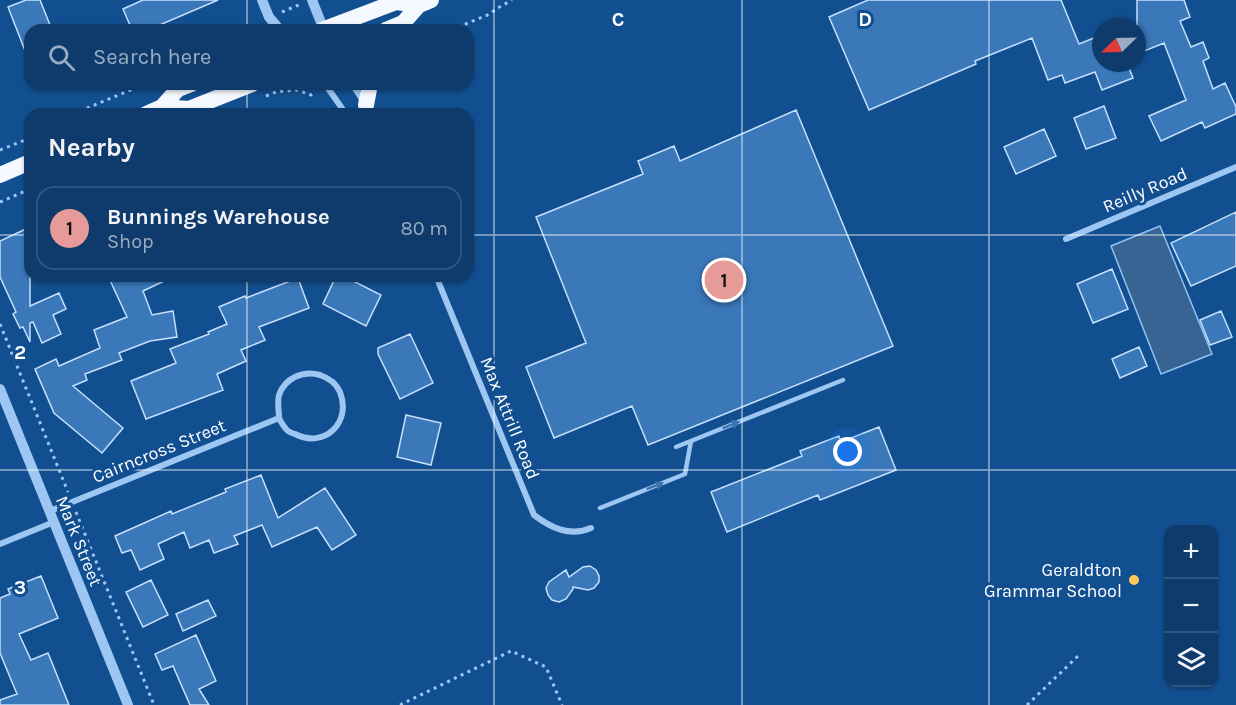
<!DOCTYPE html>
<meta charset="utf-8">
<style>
body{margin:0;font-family:Karla,sans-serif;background:#174272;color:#f1f3f6}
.controls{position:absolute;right:18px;bottom:18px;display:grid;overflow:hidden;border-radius:12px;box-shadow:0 2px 4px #0004}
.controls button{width:54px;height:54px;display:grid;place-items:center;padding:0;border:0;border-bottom:2px solid #2e557f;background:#0e3b6c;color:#f1f3f6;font:30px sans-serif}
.compass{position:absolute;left:1092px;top:18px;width:54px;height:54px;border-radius:50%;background:#0e3b6c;box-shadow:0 2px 4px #0004;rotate:247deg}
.you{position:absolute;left:848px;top:452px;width:21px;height:21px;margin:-15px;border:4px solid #fff;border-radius:50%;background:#1a73e8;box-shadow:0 0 0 9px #1a73e833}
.badge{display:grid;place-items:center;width:39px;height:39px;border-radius:50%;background:#e69b98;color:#111;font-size:20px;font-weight:700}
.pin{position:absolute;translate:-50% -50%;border:3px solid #fff;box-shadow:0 2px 6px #0006}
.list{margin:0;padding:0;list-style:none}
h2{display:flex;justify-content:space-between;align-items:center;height:78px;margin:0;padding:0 24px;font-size:26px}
h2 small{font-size:20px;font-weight:400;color:#9badc2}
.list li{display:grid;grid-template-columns:39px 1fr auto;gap:18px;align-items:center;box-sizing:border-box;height:84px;margin:0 12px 12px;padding:0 12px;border:2px solid #2e557f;border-radius:18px}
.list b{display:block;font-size:22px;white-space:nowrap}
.list p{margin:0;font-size:20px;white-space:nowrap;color:#9badc2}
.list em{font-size:20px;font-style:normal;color:#9badc2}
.icon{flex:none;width:33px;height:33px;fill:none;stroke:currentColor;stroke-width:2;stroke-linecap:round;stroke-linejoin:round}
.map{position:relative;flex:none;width:1236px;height:705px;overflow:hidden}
.search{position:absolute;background:#0e3b6c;box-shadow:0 2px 4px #0004;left:24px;top:24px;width:450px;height:66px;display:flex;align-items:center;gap:15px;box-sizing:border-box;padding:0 21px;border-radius:18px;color:#9badc2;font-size:22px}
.panel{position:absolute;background:#0e3b6c;box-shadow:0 2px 4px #0004;left:24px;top:108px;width:450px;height:174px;border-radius:18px}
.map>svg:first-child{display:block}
.water{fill:#376493;stroke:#8ec3f5;stroke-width:1.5}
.building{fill:#3a78b9;stroke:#c4e0fd;stroke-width:1.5}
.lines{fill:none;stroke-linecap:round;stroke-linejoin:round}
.path{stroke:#9dc7f2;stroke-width:3;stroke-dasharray:3 4.5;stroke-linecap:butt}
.service{stroke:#9dc7f2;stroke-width:4.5}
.minor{stroke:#9dc7f2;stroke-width:6}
.tertiary{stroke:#9dc7f2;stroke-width:10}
.trunk{stroke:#f4f8ff;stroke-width:16}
.oneway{fill:#3c73ad}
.grid{fill:none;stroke:#fff;stroke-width:1.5;stroke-opacity:0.55}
.poi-dot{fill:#ffc95e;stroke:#124f90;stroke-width:2}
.labels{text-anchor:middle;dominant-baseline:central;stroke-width:6;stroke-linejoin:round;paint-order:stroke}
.street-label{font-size:18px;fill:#fff;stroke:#124f90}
.poi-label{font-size:18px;fill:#fff;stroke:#124f90;text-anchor:end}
.grid-label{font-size:20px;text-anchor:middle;font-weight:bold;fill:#fff;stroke:#124f90;stroke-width:6;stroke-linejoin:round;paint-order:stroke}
</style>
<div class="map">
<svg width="1236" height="705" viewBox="0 0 1236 705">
<rect width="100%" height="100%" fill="#124f90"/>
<path class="water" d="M1160 226 1212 354 1161 374 1111 246Z"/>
<path class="building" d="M26 0H40L52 30H30L29 61 8 7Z
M143 0H218L148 30H132L123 9Z
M868 0H1061L1079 44 1101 35V63H1127L1133 78 1102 90 1095 72 1065 83 1062 75 1048 80 1032 38 975 61 976 64 869 110 829 17Z
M1137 0H1184L1190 17 1180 21 1191 47 1203 42 1209 58 1203 61 1213 89 1225 83 1236 107V114L1205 128 1202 122 1161 141 1149 116 1186 100 1164 43 1137 54Z
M1104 106 1116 138 1086 149 1074 118Z
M796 110 893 346 648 445 632 406 554 438 526 367 586 343 536 217 643 174 638 161 674 146 680 161Z
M1044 129 1056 156 1016 174 1004 147Z
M1236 212V266L1191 286 1171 243Z
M30 227V306L59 293 66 309 53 315 61 334 42 343 33 322 30 323V342L23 327 20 328 13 314 16 312 0 277V241Z
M1112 269 1128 309 1093 323 1077 284Z
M108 276H175L143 291 152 315 173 311 177 337 150 341 119 353 122 360 85 374 87 380 73 386 123 428 102 453 54 413 35 369 56 359 59 366 100 348 94 330 127 317Z
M336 276H359L355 282 381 295 366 326 323 304Z
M298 278 309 308 259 327 265 340 241 350 246 361 217 374 223 390 146 419 131 381 176 363 170 349 209 334 208 332 227 324 219 307 245 296 246 298Z
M1221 311 1232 337 1210 345 1200 320Z
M410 334 433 383 400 399 378 354V348Z
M1139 347 1147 366 1120 378 1112 359Z
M406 415 441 423 431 465 397 457Z
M879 427 896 470 820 500 818 495 727 532 711 492 802 456 800 451 839 436 841 442Z
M261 475 278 518 325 488 356 535 332 550 317 527 272 547 262 525 234 536 238 544 214 553 209 540 190 548 184 532 158 544 164 559 140 570 131 550 122 553 115 536 171 511 172 514 226 492 225 489Z
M590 566 596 570 599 576V582L594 588 588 590 573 587V589L566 599 559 602 552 600 548 595 546 588 549 582 566 570 569 577 583 567Z
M41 576 58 618 19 634 31 660 48 653 69 705H0V700L17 694 0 653V598L10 594 8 589Z
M151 580 168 615 143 627 126 592Z
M208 600 216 616 183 631 176 614Z
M196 635 216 681 199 689 209 705H190L173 666 162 670 155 654Z"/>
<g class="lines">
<path class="path" d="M282 12 301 4
M245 30 257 23
M451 30 490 14 496 9 512 0
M266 96 276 92 297 90 311 95 316 92
M73 114 145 84
M0 150 30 138
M0 202 30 189
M0 324 68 492
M76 512 154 705
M400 705 511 651 546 667 562 705
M1027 705 1078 656"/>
<path class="service" d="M676 447 843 380
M600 508 685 474 691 441"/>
<path class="minor" d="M325 84 346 114
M352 84 372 114
M1066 239 1236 167
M436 276 534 515C551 528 570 537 591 528
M50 511 279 418C281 422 284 427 287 430 287 431 294 434 295 434 324 449 352 423 340 392 336 383 329 378 320 375 303 370 285 378 279 395 277 402 279 411 279 418
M0 544 54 522"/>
<path class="tertiary" d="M262 0 269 17 280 30
M312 0 324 30
M0 389 128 705"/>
<path class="trunk" d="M322 30 396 2 419 5
M386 30 403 23 419 5 431 0
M366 105 370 84
M162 107 189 109 252 84
M146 114 162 107 178 89 191 84
M0 175 30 162"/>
</g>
<defs><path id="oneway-solid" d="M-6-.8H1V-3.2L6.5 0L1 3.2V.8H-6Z" transform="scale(1.5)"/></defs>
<g class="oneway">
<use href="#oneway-solid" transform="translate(731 425) rotate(-22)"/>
<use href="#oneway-solid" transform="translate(655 486) rotate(-21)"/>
</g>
<path class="grid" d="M247 0V30M494 0V705M742 0V705M989 0V705M247 84V114M0 235H30M468 235H1236M247 276V705M0 470H1236"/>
<circle class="poi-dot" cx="1134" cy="580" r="6"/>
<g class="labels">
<g class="street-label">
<text transform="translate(1145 190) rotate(-23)">Reilly Road</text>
<text transform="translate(510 418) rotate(68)">Max Attrill Road</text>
<text transform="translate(159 451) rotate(-22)">Cairncross Street</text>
<text transform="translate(79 541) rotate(68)">Mark Street</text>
</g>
<g class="poi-label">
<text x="1122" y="570">Geraldton<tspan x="1122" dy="21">Grammar School</tspan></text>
</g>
</g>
<g class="grid-label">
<text x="618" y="26">C</text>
<text x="865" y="26">D</text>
<text x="20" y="359">2</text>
<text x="20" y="594">3</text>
</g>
</svg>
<div class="controls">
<button>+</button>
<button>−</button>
<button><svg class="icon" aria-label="layers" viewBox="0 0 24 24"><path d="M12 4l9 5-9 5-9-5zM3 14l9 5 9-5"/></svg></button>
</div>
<svg class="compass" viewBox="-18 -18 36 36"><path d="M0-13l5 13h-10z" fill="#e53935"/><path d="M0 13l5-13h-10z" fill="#9badc2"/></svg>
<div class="you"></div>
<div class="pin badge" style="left:724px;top:280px">1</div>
<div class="search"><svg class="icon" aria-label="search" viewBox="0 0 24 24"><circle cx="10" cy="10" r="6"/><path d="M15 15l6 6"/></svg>Search here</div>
<section class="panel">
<h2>Nearby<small></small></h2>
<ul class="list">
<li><span class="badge">1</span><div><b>Bunnings Warehouse</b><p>Shop</p></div><em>80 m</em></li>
</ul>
</section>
</div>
